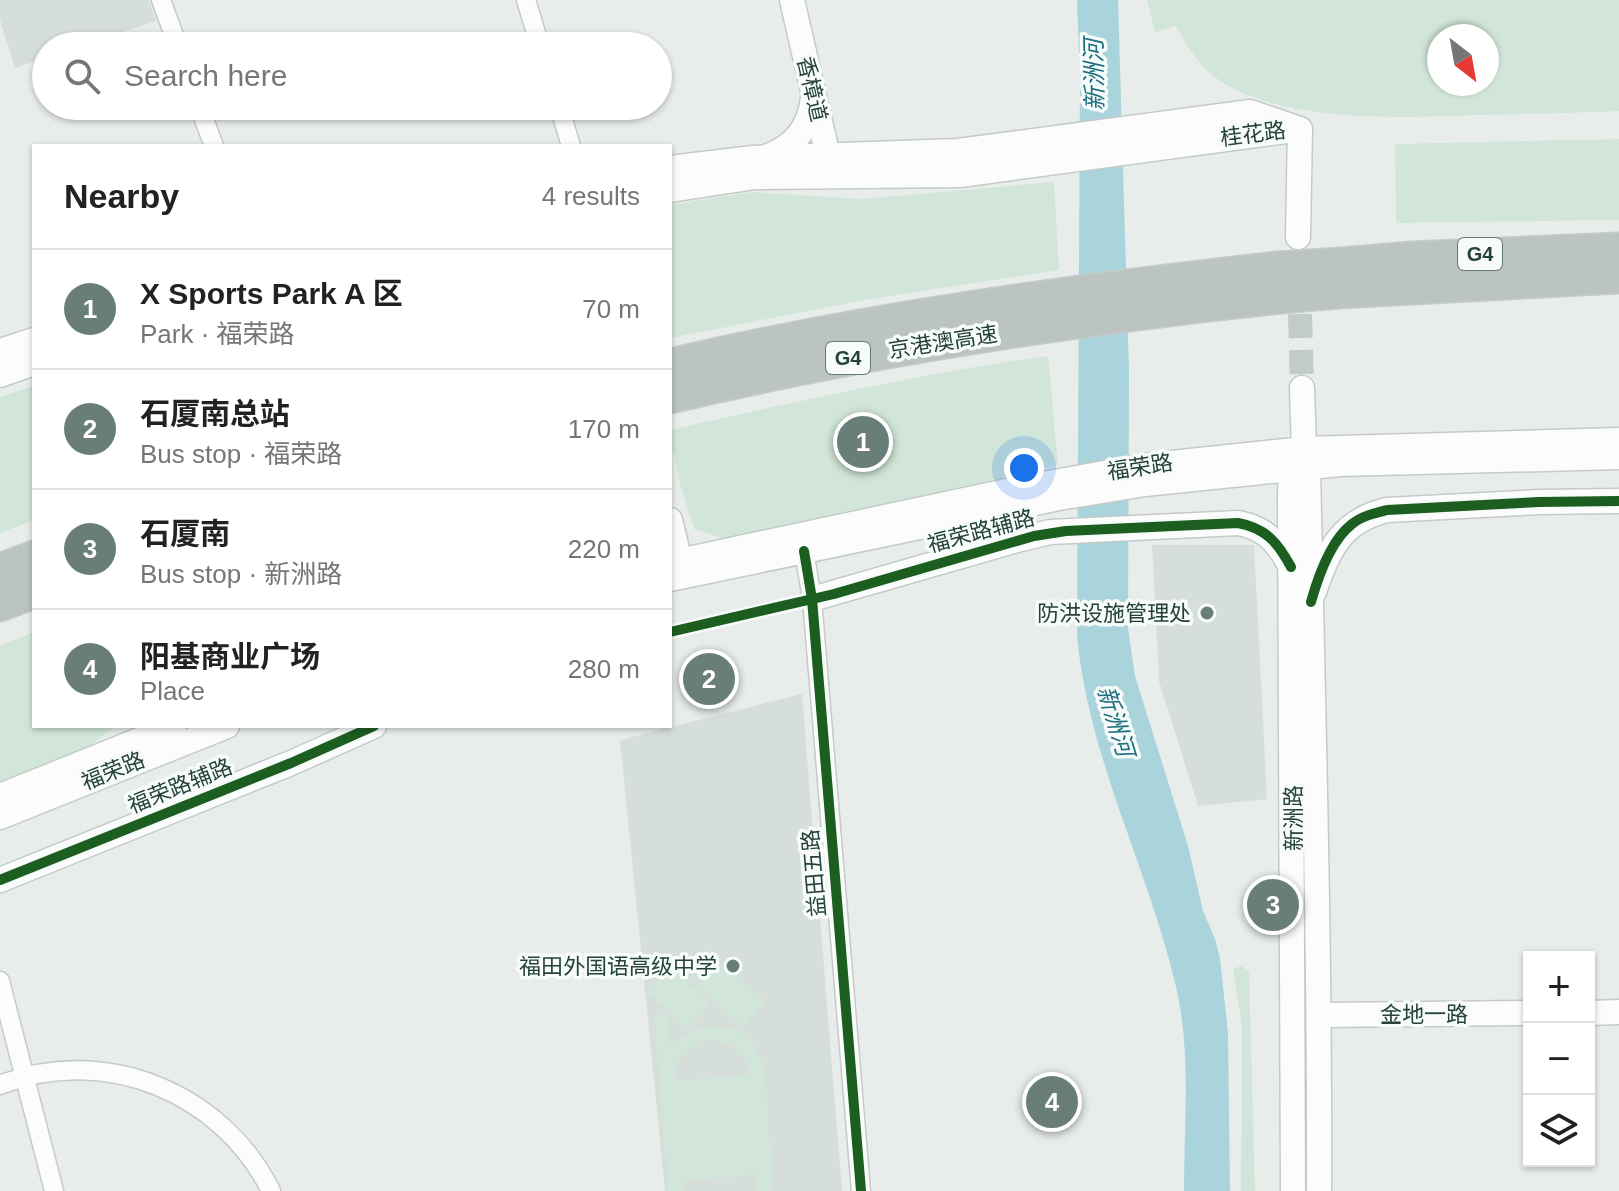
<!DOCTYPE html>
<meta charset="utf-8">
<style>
body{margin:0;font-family:Arial,"Noto Sans SC",sans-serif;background:#f2f2f2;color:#222}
.controls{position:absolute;right:24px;bottom:24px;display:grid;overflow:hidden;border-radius:0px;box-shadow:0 2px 6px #0004}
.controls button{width:72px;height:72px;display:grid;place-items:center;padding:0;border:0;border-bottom:2px solid #e0e0e0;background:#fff;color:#222;font:40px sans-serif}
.compass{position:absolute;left:1427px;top:24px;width:72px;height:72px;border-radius:50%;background:#fff;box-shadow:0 2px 6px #0004;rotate:149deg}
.you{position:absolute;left:1024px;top:468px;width:28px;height:28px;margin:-20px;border:6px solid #fff;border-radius:50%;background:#1a73e8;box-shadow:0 0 0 12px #1a73e833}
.badge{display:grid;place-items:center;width:52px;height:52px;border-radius:50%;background:#697e78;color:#fff;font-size:26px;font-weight:700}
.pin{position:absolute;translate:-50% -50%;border:4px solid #fff;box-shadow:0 2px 8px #0006}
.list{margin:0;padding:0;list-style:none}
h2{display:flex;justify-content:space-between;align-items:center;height:104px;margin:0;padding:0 32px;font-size:34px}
h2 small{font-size:26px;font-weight:400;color:#767676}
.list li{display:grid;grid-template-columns:52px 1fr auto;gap:24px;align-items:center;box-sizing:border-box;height:120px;padding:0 32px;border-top:2px solid #e0e0e0}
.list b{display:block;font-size:30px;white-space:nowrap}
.list p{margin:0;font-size:26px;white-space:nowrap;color:#767676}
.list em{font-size:26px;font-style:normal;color:#767676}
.icon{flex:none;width:44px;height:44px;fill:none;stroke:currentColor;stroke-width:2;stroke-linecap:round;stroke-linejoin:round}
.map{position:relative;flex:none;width:1619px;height:1191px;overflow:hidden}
.search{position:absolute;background:#fff;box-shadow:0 2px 6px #0004;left:32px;top:32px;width:640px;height:88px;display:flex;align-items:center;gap:20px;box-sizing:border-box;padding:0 28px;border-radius:44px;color:#767676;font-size:30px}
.panel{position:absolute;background:#fff;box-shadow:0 2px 6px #0004;left:32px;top:144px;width:640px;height:584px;border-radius:0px}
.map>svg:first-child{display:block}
.built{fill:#d6dedb}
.green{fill:#d1e6d8;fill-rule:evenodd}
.water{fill:#a9d4db}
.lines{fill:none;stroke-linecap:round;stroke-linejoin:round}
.secondary-tunnel{stroke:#c1cbc8;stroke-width:24;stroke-dasharray:24 12;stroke-linecap:butt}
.street-casing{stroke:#c5cac8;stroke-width:21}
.secondary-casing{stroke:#c3cbc8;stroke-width:27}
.highway-casing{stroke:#c3ccc9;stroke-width:35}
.street{stroke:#fcfcfc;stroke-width:18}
.secondary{stroke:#fcfcfc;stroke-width:24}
.highway{stroke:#bcc4c2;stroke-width:32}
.highway-bridge-casing{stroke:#c3ccc9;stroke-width:35;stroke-linecap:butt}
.highway-bridge{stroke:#bcc4c2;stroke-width:32}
.cycleway-casing{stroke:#f7fbf9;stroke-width:15}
.cycleway{stroke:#1b5e20;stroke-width:10}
.poi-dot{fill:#697e78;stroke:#f7fbf9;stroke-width:3}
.labels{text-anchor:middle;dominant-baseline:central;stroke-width:7;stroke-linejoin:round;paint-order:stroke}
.shield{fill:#f7fbf9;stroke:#637a73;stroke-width:2}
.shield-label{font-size:20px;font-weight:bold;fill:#24423a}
.street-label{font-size:22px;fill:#24423a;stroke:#f7fbf9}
.poi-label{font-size:22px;fill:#24423a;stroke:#f7fbf9;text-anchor:end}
.water-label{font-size:24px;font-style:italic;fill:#1c6f80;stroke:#f7fbf9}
</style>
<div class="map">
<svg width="1619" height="1191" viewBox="0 0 1619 1191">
<rect width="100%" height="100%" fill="#e8edeb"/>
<path class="built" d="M0 0H149L156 21 80 46H46V57L15 68 0 20Z
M1152 545H1254L1267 799 1198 806 1159 681Z
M802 694 842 1191H665L620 740Z"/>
<path class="green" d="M1147 0H1619V111C1572 113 1526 114 1479 115 1402 118 1275 124 1212 75 1196 62 1186 43 1176 26L1155 32ZM1439 36H1487V84H1439Z
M1619 139V220L1396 223 1395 144Z
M1054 182 1059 270 870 299 670 338V205L752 192 861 199Z
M1048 356 1058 465 729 540 694 529 680 484 674 454H670V430C796 402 920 373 1048 356Z
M34 386V520L0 533V397Z
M34 632V726H115L88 747 0 785V646Z
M719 960 765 1002 743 1026 697 985Z
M1241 966 1249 972 1255 1191H1241L1242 1027 1233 969Z
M668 967 710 1003 688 1028 646 991Z
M668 1014 671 1046C700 1019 747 1018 761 1061 768 1082 767 1108 768 1129 770 1149 775 1172 770 1191H756L758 1174 682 1181 683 1191H668L654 1015ZM704 1040C728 1038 746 1050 750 1075L674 1081C673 1061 685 1047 704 1040Z"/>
<path class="water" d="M1077 0H1118L1129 371 1128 627 1135 676 1188 846 1203 911 1215 939 1220 958 1228 1033 1230 1191H1184C1184 1126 1191 1055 1177 991 1150 871 1088 759 1077 635L1080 79Z"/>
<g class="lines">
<path class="secondary-tunnel" d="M1299 278 1302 388"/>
<g class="street-casing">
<path id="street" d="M161 0 178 46
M526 0 540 46
M199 106 214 146
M559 106 571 146
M804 551 812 599 861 1191
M0 981 54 1191
M0 1085C104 1044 222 1092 271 1191"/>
</g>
<g class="secondary-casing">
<path id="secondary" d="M792 0 831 169
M768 156C796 146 810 126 813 98
M670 168 753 158 958 151 1250 112 1300 129
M670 190 755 177 960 175 1294 130
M1298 237 1300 129
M0 351 34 340
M0 375 34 363
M1302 388 1304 449 1308 466C1313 708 1320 949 1319 1191
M670 520 683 574
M670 563 1016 489 1143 466 1304 449 1619 440
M670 579 1059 498 1145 484 1340 464 1619 457
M1314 592C1328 550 1341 521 1387 510L1539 502 1619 501
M812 599 1017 540 1050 532 1238 523C1266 528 1278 543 1291 567
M0 796 174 726
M0 817 227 726
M0 880 291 763 374 726
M1589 1013 1619 1012
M1320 1015 1529 1013
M1293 1191 1290 496 1291 467 1299 456"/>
</g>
<g class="highway-casing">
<path id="highway" d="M1341 264 1412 258 1619 249
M1338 292 1619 277
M670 365C870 318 1073 291 1277 268
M670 397C868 350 1068 320 1270 298
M0 570 34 557
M0 605 34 592"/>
</g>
<use href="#street" class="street"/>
<use href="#secondary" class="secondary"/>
<use href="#highway" class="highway"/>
<g class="highway-bridge-casing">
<path id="highway-bridge" d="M1277 268 1341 264
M1270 298 1338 292"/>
</g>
<use href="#highway-bridge" class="highway-bridge"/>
<g class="cycleway-casing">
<path id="cycleway" d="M804 551 812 599 861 1191
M1311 602C1318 577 1330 541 1352 524 1362 516 1375 513 1387 510L1539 502 1619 501
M670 632 834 594 1034 536 1066 531 1238 523C1266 528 1278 543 1291 567
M0 880 291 763 374 726"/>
</g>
<use href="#cycleway" class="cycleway"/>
</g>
<g class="poi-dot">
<circle cx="1207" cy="613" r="8"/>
<circle cx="733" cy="966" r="8"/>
</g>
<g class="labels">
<g class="shield">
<rect x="1458" y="238" width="44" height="32" rx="6"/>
<rect x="826" y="342" width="44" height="32" rx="6"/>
</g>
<g class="shield-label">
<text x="1480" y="254">G4</text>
<text x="848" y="358">G4</text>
</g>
<g class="street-label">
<text transform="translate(812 89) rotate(77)">香樟道</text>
<text transform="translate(1253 134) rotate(-7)">桂花路</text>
<text transform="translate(943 342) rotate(-9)">京港澳高速</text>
<text transform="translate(1140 467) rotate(-9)">福荣路</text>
<text transform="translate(981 531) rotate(-15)">福荣路辅路</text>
<text transform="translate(113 771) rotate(-22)">福荣路</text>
<text transform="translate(180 786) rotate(-22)">福荣路辅路</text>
<text transform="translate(1293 818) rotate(-90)">新洲路</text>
<text transform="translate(814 873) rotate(-95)">益田五路</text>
<text x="1424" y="1014">金地一路</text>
</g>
<g class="poi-label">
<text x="1191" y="613">防洪设施管理处</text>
<text x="717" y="966">福田外国语高级中学</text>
</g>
<g class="water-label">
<text transform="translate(1094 75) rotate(-91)">新洲河</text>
<text transform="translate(1116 721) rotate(73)">新洲河</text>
</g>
</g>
</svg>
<div class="controls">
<button>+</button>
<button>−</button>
<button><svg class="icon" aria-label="layers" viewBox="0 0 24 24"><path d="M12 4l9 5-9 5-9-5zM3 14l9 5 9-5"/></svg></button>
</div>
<svg class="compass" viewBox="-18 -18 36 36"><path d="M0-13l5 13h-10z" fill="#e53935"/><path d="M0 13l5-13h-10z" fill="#767676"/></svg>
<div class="you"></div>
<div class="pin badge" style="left:863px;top:442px">1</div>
<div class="pin badge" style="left:709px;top:679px">2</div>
<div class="pin badge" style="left:1273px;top:905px">3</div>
<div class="pin badge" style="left:1052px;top:1102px">4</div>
<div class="search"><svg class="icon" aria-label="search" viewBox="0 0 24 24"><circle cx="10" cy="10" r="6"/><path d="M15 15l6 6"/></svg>Search here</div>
<section class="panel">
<h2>Nearby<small>4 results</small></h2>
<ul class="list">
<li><span class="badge">1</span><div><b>X Sports Park A 区</b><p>Park · 福荣路</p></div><em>70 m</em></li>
<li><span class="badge">2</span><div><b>石厦南总站</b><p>Bus stop · 福荣路</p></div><em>170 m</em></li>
<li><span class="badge">3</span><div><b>石厦南</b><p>Bus stop · 新洲路</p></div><em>220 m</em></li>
<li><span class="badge">4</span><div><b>阳基商业广场</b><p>Place</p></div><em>280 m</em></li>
</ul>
</section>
</div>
